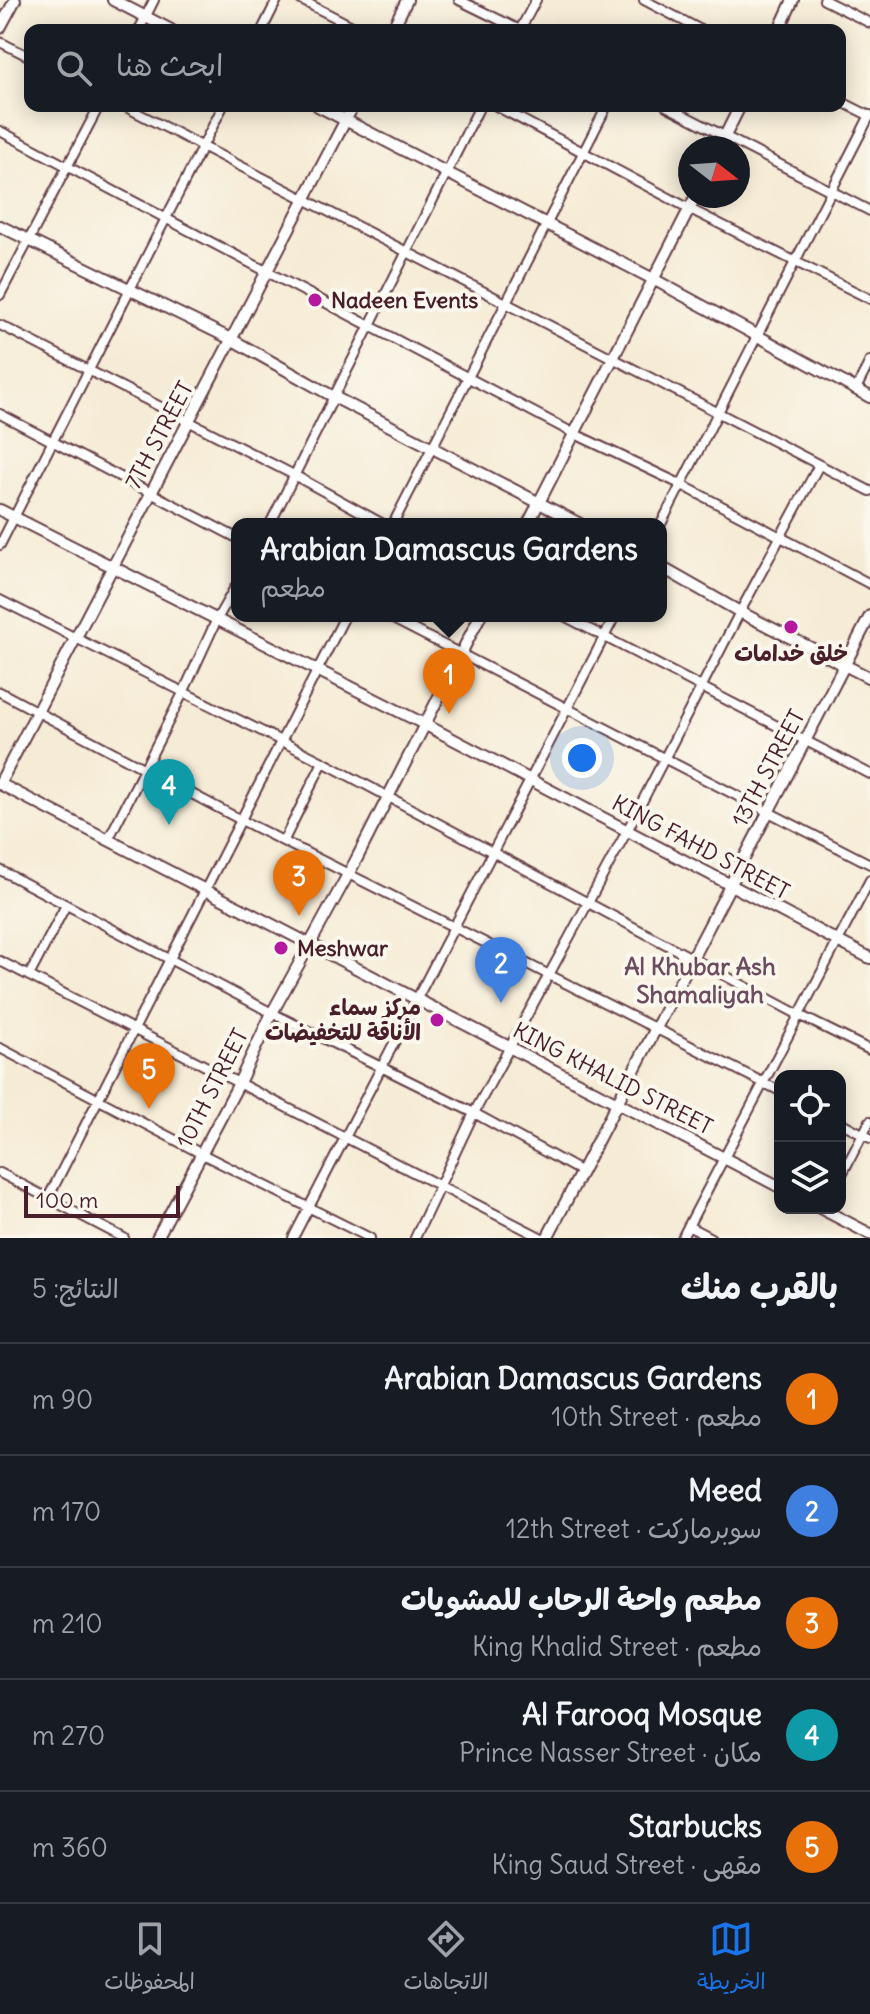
<!DOCTYPE html>
<html lang="ar">
<meta charset="utf-8">
<style>
body{margin:0;font-family:Delius,"Playpen Sans Arabic",sans-serif;background:#20242c;color:#f1f3f6;direction:rtl}
.controls{position:absolute;right:24px;bottom:24px;display:grid;overflow:hidden;border-radius:16px;box-shadow:0 4px 20px #0003}
.controls button{width:72px;height:72px;display:grid;place-items:center;padding:0;border:0;border-bottom:2px solid #363941;background:#171b24;color:#f1f3f6;font:40px sans-serif}
.compass{position:absolute;left:678px;top:136px;width:72px;height:72px;border-radius:50%;background:#171b24;box-shadow:0 4px 20px #0003;rotate:107deg}
.scale{position:absolute;left:24px;bottom:20px;width:156px;box-sizing:border-box;padding-left:8px;border:4px solid #4a1f2b;border-top:0;font-size:22px;line-height:28px;white-space:nowrap;color:#4a1f2b;-webkit-text-stroke:6px #fbf7ec;paint-order:stroke}
.you{position:absolute;left:582px;top:758px;width:28px;height:28px;margin:-20px;border:6px solid #fff;border-radius:50%;background:#1a73e8;box-shadow:0 0 0 12px #1a73e833}
.badge{display:grid;place-items:center;width:52px;height:52px;border-radius:50%;background:#1a73e8;color:#fff;font-size:26px;font-weight:700}
.pin{position:absolute;translate:-50% -66px;filter:drop-shadow(0 2px 4px #0008)}
.pin::after{content:'';position:absolute;top:42px;width:28px;height:24px;background:inherit;clip-path:polygon(0 0,100% 0,50% 100%)}
.popup{position:absolute;left:231px;top:518px;width:436px;height:104px;box-sizing:border-box;display:grid;place-content:center;border-radius:16px;background:#171b24;filter:drop-shadow(0 2px 6px #0005);font-size:26px;white-space:nowrap;color:#9ea1a6}
.popup b{font-size:30px;color:#f1f3f6}
.popup::after{content:'';position:absolute;left:50%;top:100%;margin-left:-16px;border:16px solid transparent;border-top-color:#171b24}
.list{margin:0;padding:0;list-style:none}
h2{display:flex;justify-content:space-between;align-items:center;height:104px;margin:0;padding:0 32px;font-size:34px}
h2 small{font-size:26px;font-weight:400;color:#9ea1a6}
.list li{display:grid;grid-template-columns:52px 1fr auto;gap:24px;align-items:center;box-sizing:border-box;height:112px;padding:0 32px;border-top:2px solid #363941}
.list b{display:block;font-size:30px;white-space:nowrap}
.list p{margin:0;font-size:26px;white-space:nowrap;color:#9ea1a6}
.list em{font-size:26px;font-style:normal;color:#9ea1a6}
.icon{flex:none;width:44px;height:44px;fill:none;stroke:currentColor;stroke-width:2;stroke-linecap:round;stroke-linejoin:round}
.map{position:relative;flex:none;width:870px;height:1238px;overflow:hidden;direction:ltr}
.search{position:absolute;background:#171b24;box-shadow:0 4px 20px #0003;left:24px;right:24px;top:24px;height:88px;display:flex;align-items:center;gap:20px;box-sizing:border-box;padding:0 28px;border-radius:16px;color:#9ea1a6;font-size:30px}
.sheet{height:664px;background:#171b24}
nav{display:flex;justify-content:space-around;align-items:center;box-sizing:border-box;height:112px;border-top:2px solid #363941;background:#171b24;font-size:22px;color:#9ea1a6}
nav a{display:grid;justify-items:center;gap:4px}
nav .on{color:#1a73e8}
.map>svg:first-child{display:block}
.lines{fill:none;stroke-linecap:round;stroke-linejoin:round}
.minor-casing{stroke:#643e45;stroke-width:12}
.tertiary-casing{stroke:#643e45;stroke-width:14}
.minor{stroke:#fff;stroke-width:8}
.tertiary{stroke:#fff;stroke-width:10}
.poi-dot{fill:#b5179e;stroke:#fbf7ec;stroke-width:3}
.labels{text-anchor:middle;dominant-baseline:central;stroke-width:8;stroke-linejoin:round;paint-order:stroke}
.poi-label{font-size:22px;font-weight:bold;fill:#4a1f2b;stroke:#fbf7ec;text-anchor:start}
.street-label{font-size:22px;fill:#4a1f2b;stroke:#fbf7ec}
.neighbourhood-label{font-size:24px;font-weight:bold;fill:#6d4b61;stroke:#fbf7ec}
</style>
<div class="map">
<svg width="870" height="1238" viewBox="0 0 870 1238">
<rect width="100%" height="100%" fill="#fbf7ec"/>
<filter id="ink" filterUnits="userSpaceOnUse"><feTurbulence type="fractalNoise" baseFrequency=".0125" numOctaves="2"/><feDisplacementMap in="SourceGraphic" scale="16" xChannelSelector="R" yChannelSelector="G"/><feConvolveMatrix kernelMatrix="1 2 1 2 8 2 1 2 1" color-interpolation-filters="sRGB"/></filter>
<filter id="wash" filterUnits="userSpaceOnUse"><feTurbulence type="fractalNoise" baseFrequency=".006" numOctaves="4" result="noise"/><feDisplacementMap in="SourceGraphic" scale="32" xChannelSelector="R" yChannelSelector="G"/><feGaussianBlur stdDeviation="1.8" result="paint"/><feColorMatrix in="noise" values="0 0 0 0 0 0 0 0 0 0 0 0 0 0 0 0 0 1.4 0 .05"/><feComposite in="paint" operator="in"/></filter>
<g filter="url(#wash)">
<rect width="100%" height="100%" fill="#f6ebd6"/>
</g>
<g filter="url(#ink)">
<g class="lines">
<g class="minor-casing">
<path id="minor" d="M301 0 360 30
M459 0 520 30
M644 0 701 30
M824 0 870 23
M139 30 154 0
M262 30 277 0
M520 30 536 0
M0 42 30 57
M840 101 870 116
M124 106 870 491
M496 106 690 209 870 299
M666 106 870 211
M0 131 575 434 680 484 870 584
M0 295 99 106
M0 325 294 475 383 524
M856 389 870 361
M0 414 237 538
M270 524 480 106
M393 524 607 106
M661 524 870 115
M0 545 223 106
M0 600 323 762 799 1015 870 1050
M387 616 870 864
M564 616 870 774
M0 692 241 820 780 1091
M108 840 183 693 217 619 237 584
M284 840 323 762
M0 870 272 1013 474 1113 582 1172
M0 961 542 1238
M29 976 66 905
M0 1048 202 1154 370 1238
M840 1122 870 1138
M0 1173 124 1238
M840 1178 870 1121
M48 1198 345 616
M688 1226 711 1238
M293 1238 615 616
M415 1238 474 1113 627 831 740 612 819 465
M682 1238 870 880"/>
</g>
<g class="tertiary-casing">
<path id="tertiary" d="M113 0 171 30
M0 28 15 0
M392 30 407 0
M779 30 793 0
M318 106 655 280 870 397
M719 148 740 106
M0 226 231 339 334 397 580 524
M0 510 426 725 870 958
M528 524 696 196
M661 567 740 612 870 678
M0 783 353 106
M0 784 780 1187
M820 1208 870 1234
M157 1238 238 1085 272 1013 356 860 480 616
M547 1238 870 616"/>
</g>
<use href="#minor" class="minor"/>
<use href="#tertiary" class="tertiary"/>
</g>
</g>
<g class="poi-dot">
<circle cx="315" cy="300" r="8"/>
<circle cx="791" cy="627" r="8"/>
<circle cx="281" cy="948" r="8"/>
<circle cx="437" cy="1020" r="8"/>
</g>
<g class="labels">
<g class="poi-label">
<text x="331" y="300">Nadeen Events</text>
<text x="791" y="653" text-anchor="middle">خلق خدامات</text>
<text x="297" y="948">Meshwar</text>
<text x="421" y="1007" text-anchor="end">مركز سماء<tspan x="421" dy="25">الأناقة للتخفيضات</tspan></text>
</g>
<g class="street-label">
<text transform="translate(159 435) rotate(-62)">7TH STREET</text>
<text transform="translate(768 768) rotate(-62)">13TH STREET</text>
<text transform="translate(701 847) rotate(28)">KING FAHD STREET</text>
<text transform="translate(613 1078) rotate(27)">KING KHALID STREET</text>
<text transform="translate(212 1088) rotate(-63)">10TH STREET</text>
</g>
<g class="neighbourhood-label">
<text x="700" y="966">Al Khubar Ash<tspan x="700" dy="28">Shamaliyah</tspan></text>
</g>
</g>
</svg>
<div class="controls">
<button><svg class="icon" aria-label="locate" viewBox="0 0 24 24"><circle cx="12" cy="12" r="6"/><path d="M12 2v4M12 18v4M2 12h4M18 12h4"/></svg></button>
<button><svg class="icon" aria-label="layers" viewBox="0 0 24 24"><path d="M12 4l9 5-9 5-9-5zM3 14l9 5 9-5"/></svg></button>
</div>
<svg class="compass" viewBox="-18 -18 36 36"><path d="M0-13l5 13h-10z" fill="#e53935"/><path d="M0 13l5-13h-10z" fill="#9ea1a6"/></svg>
<div class="scale">100 m</div>
<div class="you"></div>
<div class="pin badge" style="left:449px;top:714px;background:#e8710a">1</div>
<div class="popup"><b>Arabian Damascus Gardens</b>مطعم</div>
<div class="pin badge" style="left:501px;top:1003px;background:#3f7fe0">2</div>
<div class="pin badge" style="left:299px;top:916px;background:#e8710a">3</div>
<div class="pin badge" style="left:169px;top:825px;background:#0f9aa8">4</div>
<div class="pin badge" style="left:149px;top:1109px;background:#e8710a">5</div>
<div class="search"><svg class="icon" aria-label="search" viewBox="0 0 24 24"><circle cx="10" cy="10" r="6"/><path d="M15 15l6 6"/></svg>ابحث هنا</div>
</div>
<section class="sheet">
<h2>بالقرب منك<small>النتائج: 5</small></h2>
<ul class="list">
<li><span class="badge" style="background:#e8710a">1</span><div><b>Arabian Damascus Gardens</b><p>مطعم · 10th Street</p></div><em>90 m</em></li>
<li><span class="badge" style="background:#3f7fe0">2</span><div><b>Meed</b><p>سوبرماركت · 12th Street</p></div><em>170 m</em></li>
<li><span class="badge" style="background:#e8710a">3</span><div><b>مطعم واحة الرحاب للمشويات</b><p>مطعم · King Khalid Street</p></div><em>210 m</em></li>
<li><span class="badge" style="background:#0f9aa8">4</span><div><b>Al Farooq Mosque</b><p>مكان · Prince Nasser Street</p></div><em>270 m</em></li>
<li><span class="badge" style="background:#e8710a">5</span><div><b>Starbucks</b><p>مقهى · King Saud Street</p></div><em>360 m</em></li>
</ul>
</section>
<nav>
<a class="on"><svg class="icon" aria-label="map" viewBox="0 0 24 24"><path d="M3 6l6-2 6 2 6-2v14l-6 2-6-2-6 2zM9 4v14M15 6v14"/></svg>الخريطة</a>
<a><svg class="icon" aria-label="directions" viewBox="0 0 24 24"><path d="M12 3l9 9-9 9-9-9zM9 14v-3h6M13 9l2 2-2 2"/></svg>الاتجاهات</a>
<a><svg class="icon" aria-label="saved" viewBox="0 0 24 24"><path d="M7 4h10v16l-5-4-5 4z"/></svg>المحفوظات</a>
</nav>
